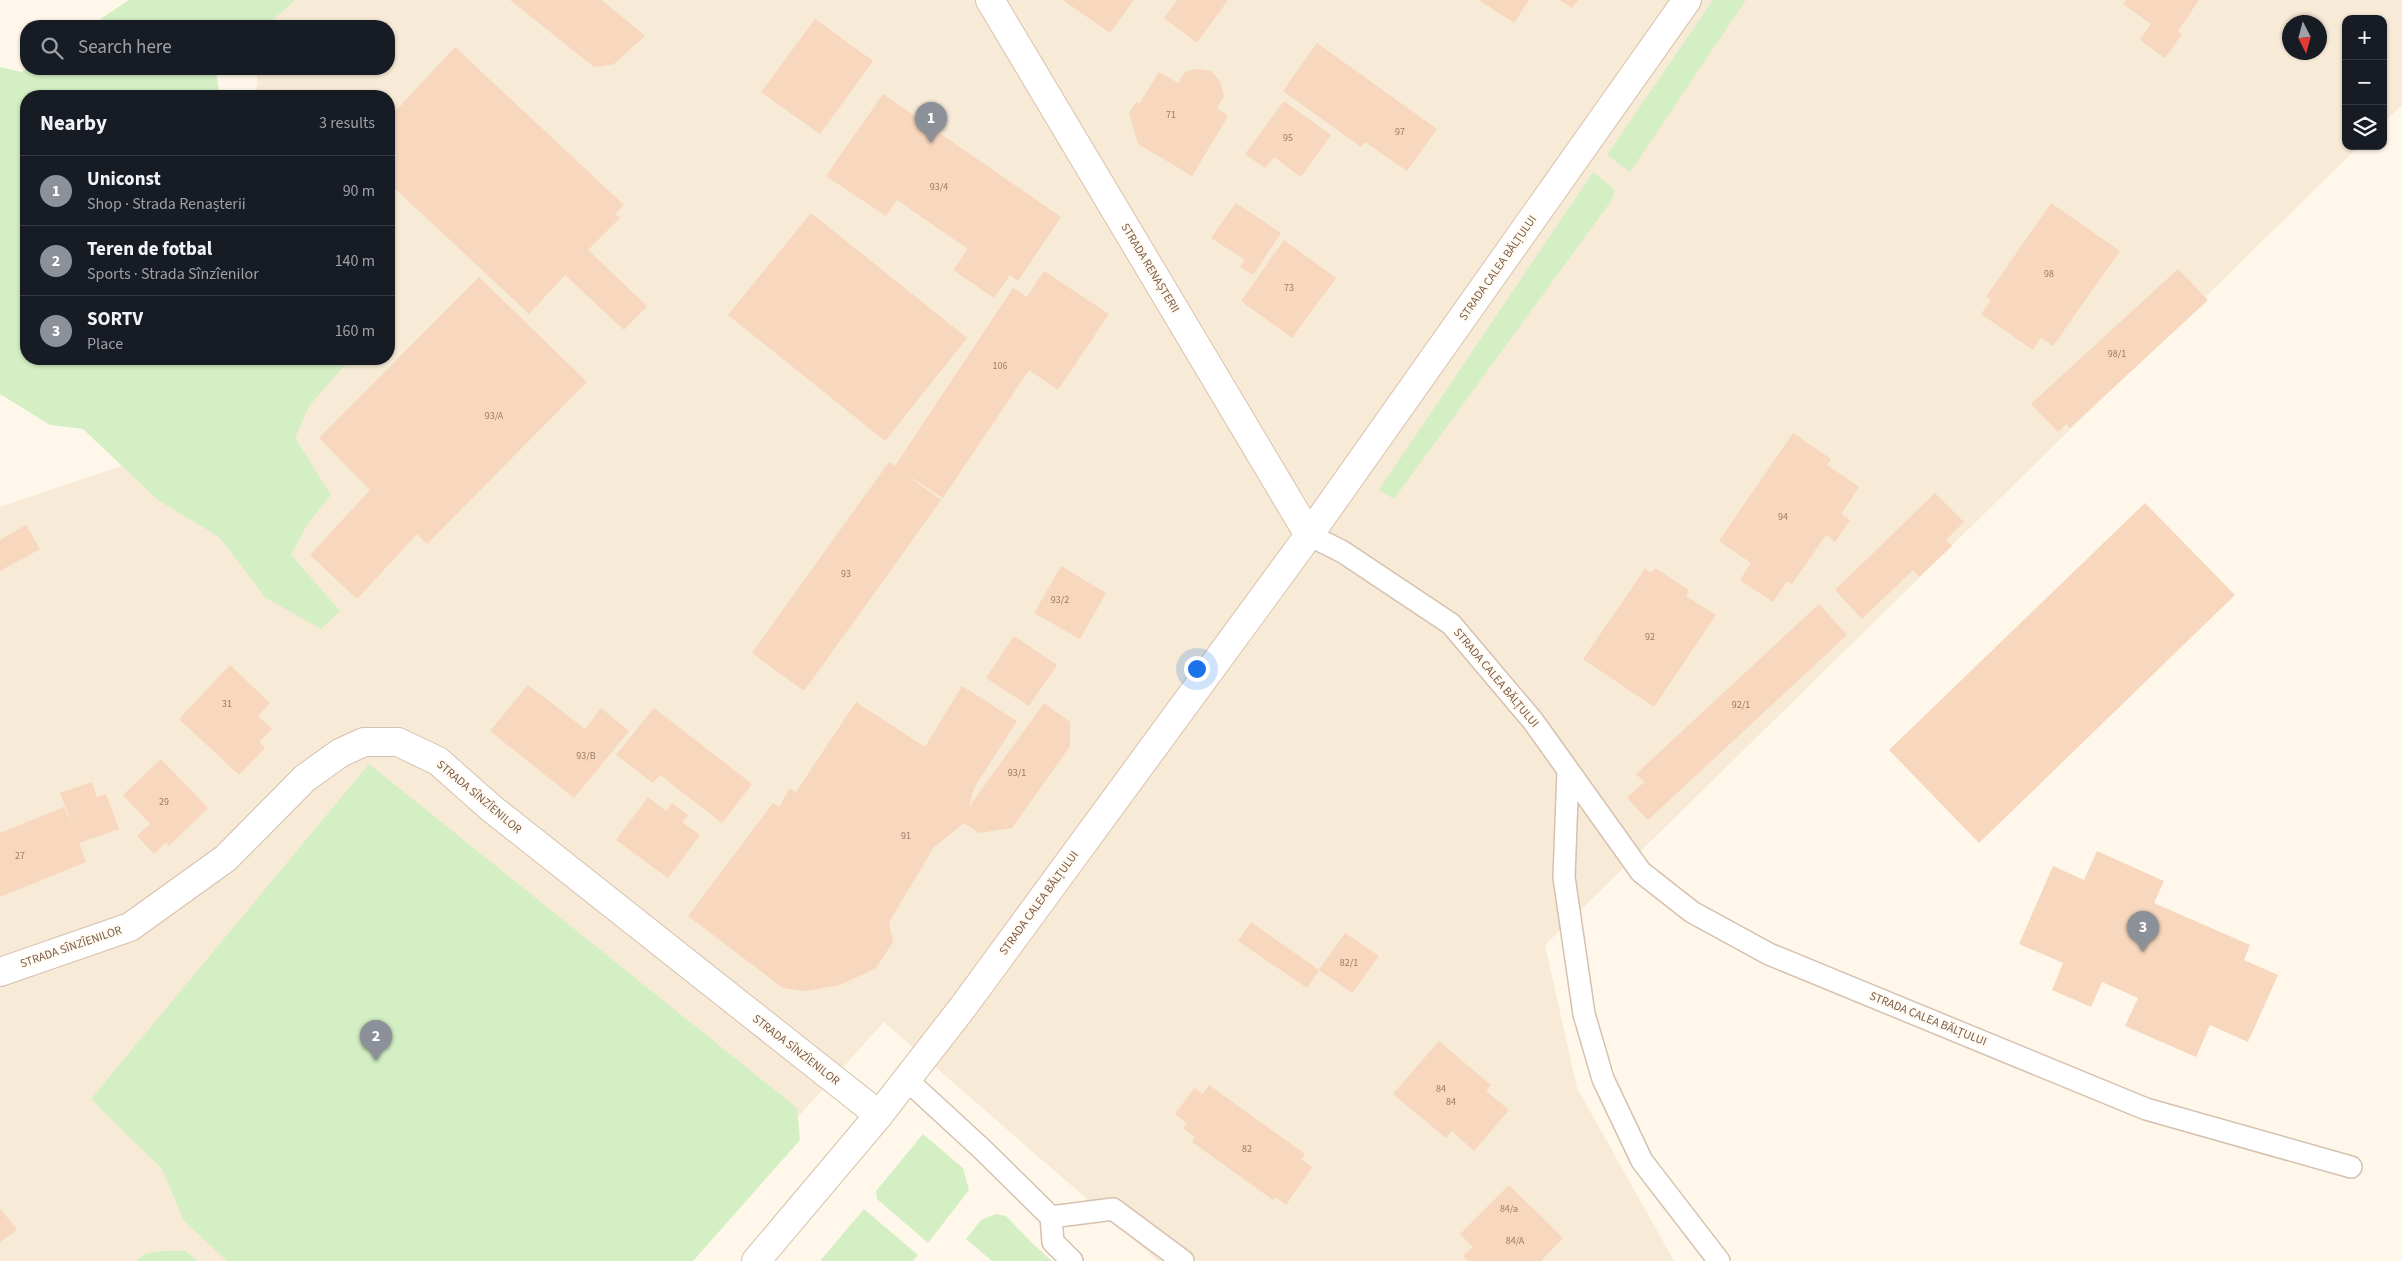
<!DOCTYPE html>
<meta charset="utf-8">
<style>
body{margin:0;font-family:"Source Sans 3",sans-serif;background:#242831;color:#f1f3f6}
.controls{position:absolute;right:15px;top:15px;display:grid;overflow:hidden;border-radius:10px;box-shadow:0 1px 4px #0004}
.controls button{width:45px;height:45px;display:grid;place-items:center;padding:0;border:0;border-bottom:1px solid #363941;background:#171b24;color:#f1f3f6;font:25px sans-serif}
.compass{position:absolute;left:2282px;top:15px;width:45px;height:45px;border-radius:50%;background:#171b24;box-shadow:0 1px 4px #0004;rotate:174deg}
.you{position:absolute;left:1196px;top:668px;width:18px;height:18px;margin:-12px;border:4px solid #fff;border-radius:50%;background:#1a73e8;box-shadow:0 0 0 8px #1a73e833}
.badge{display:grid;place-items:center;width:32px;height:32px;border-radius:50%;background:#8c9099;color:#fff;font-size:16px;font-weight:700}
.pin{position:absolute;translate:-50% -41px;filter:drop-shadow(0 1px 2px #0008)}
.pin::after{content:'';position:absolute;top:26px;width:18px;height:15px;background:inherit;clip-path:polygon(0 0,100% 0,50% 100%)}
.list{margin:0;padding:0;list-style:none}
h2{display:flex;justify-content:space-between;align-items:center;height:65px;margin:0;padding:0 20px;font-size:21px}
h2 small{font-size:16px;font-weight:400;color:#9ea1a6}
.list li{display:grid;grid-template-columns:32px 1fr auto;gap:15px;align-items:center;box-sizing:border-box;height:70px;padding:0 20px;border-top:1px solid #363941}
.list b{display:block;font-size:19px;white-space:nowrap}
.list p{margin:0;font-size:16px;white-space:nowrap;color:#9ea1a6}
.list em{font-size:16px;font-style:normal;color:#9ea1a6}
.icon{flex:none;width:28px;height:28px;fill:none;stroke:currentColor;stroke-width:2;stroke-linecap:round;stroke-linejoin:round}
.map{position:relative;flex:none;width:2402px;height:1261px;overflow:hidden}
.search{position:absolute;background:#171b24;box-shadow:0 1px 4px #0004;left:20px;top:20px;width:375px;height:55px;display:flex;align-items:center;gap:12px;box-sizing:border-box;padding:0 18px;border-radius:20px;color:#9ea1a6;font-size:19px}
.panel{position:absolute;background:#171b24;box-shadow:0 1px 4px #0004;left:20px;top:90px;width:375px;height:275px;border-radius:20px}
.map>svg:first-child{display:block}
.residential{fill:#f7ead6;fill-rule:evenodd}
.green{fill:#d4efc4}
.building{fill:#f7d7bd}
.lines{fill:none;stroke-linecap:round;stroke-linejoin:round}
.lane-casing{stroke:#d5c1af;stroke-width:24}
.street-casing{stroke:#d5c1af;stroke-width:30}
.secondary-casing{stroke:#d9c2ab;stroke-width:30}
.lane{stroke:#fff;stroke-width:21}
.street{stroke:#fff;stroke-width:28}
.secondary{stroke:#fff;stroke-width:28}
.labels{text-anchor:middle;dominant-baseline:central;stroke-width:4;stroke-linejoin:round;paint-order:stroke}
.number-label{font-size:10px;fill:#9c7c65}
.street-label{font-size:12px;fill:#7d5d48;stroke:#fffaf2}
</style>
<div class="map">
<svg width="2402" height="1261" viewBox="0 0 2402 1261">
<rect width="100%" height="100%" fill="#fff7e9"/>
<path class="residential" d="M265 0H2402V105L2383 123V19H2346V146H2359L1545 945 1577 1088 1674 1261H1158L884 1022 667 1261H0V507L224 431 231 359H389V96H256L258 69H389V26H262ZM2290 22H2320V52H2290Z"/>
<path class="green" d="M129 0H295L266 26H90Z
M1713 0H1746L1630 172 1607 155Z
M0 67 22 72 26 69H220L216 72 220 96H26V359H350L309 406 295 438 331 495 308 523 291 555 340 611 321 629 266 598 219 537 158 500 83 429 50 425 0 394Z
M1593 172 1615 190 1611 201 1394 499 1379 490Z
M369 764 797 1108 800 1140 693 1261H227L184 1221 162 1169 91 1099Z
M923 1134 963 1168 969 1190 928 1243 877 1199 876 1191Z
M864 1209 918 1255 913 1261H820Z
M996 1214 1006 1216 1034 1245 1052 1261H992L966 1239 981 1220Z
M165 1251H185L198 1261H136L146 1253Z"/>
<path class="building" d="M510 0H602L645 36 614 64 594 67Z
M1063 0H1134L1110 33Z
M1177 0H1228L1197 43 1164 18Z
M1479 0H1529L1514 23Z
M1560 0H1578L1572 8Z
M2126 0H2199L2178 31 2182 34 2165 58 2140 40 2151 24 2123 4Z
M815 19 873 61 820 134 761 92Z
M1317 43 1437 129 1407 171 1365 142 1361 147 1283 91Z
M455 47 624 205 615 214 620 218 588 250 647 306 624 330 565 275 529 314 389 183V118Z
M1198 69 1211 71 1220 81 1224 96 1217 108 1228 116 1192 176 1138 144 1129 113 1136 102 1139 104 1159 72 1178 83 1186 71Z
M883 94 1061 217 1018 281 1010 275 994 298 953 270 968 249 897 200 886 216 826 176Z
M1284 101 1331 135 1301 177 1274 157 1265 168 1245 154Z
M1236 203 1281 233 1253 275 1240 267 1245 260 1211 238Z
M2051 203 2120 251 2053 346 2041 337 2033 350 1981 314 1991 300 1986 297Z
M811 213 967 338 885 441 728 315Z
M1284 240 1336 278 1292 338 1241 301Z
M2178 269 2208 300 2070 428 2066 424 2058 432 2031 404Z
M1044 271 1109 314 1058 390 1029 370 943 498 903 472 941 500 804 691 752 653 889 462 895 466 1013 288 1027 297Z
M479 277 587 382 427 544 417 534 357 599 310 555 370 490 319 438Z
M1793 433 1831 459 1827 465 1859 487 1841 514 1850 520 1835 542 1826 535 1792 584 1787 581 1773 602 1740 580 1751 563 1719 541Z
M1935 493 1964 522 1946 540 1952 546 1919 577 1913 570 1862 619 1835 590Z
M2145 503 2235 595 1979 843 1889 750Z
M26 525 40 549 0 571V540Z
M1061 566 1106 593 1080 639 1034 613Z
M1655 568 1689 590 1686 596 1716 615 1654 707 1583 659 1645 569 1651 573Z
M1819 604 1847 635 1648 820 1627 798 1644 782 1636 774Z
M1014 636 1057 665 1029 706 986 678Z
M230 665 270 703 258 716 272 729 259 742 265 748 239 775 179 719Z
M528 685 585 729 601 708 629 731 574 798 490 731Z
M962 686 1017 721 974 788 969 807 1044 703 1070 722V746L1012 828 979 833 964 823 934 847 889 922 893 942 876 968 840 985 804 991 783 988 688 916 773 803 779 807 790 788 796 792 856 702 925 747Z
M654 708 752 784 722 823 660 775 653 783 616 755Z
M161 759 208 808 169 846 166 842 154 854 137 836 150 824 123 795Z
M92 782 97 797 106 794 119 829 79 843 86 862 0 897V833L64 807 73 828 60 793Z
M648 797 666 811 672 803 688 815 682 822 700 835 668 878 616 840Z
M2097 851 2164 881 2154 903 2250 945 2244 960 2278 975 2248 1042 2210 1025 2196 1057 2125 1026 2138 998 2102 982 2091 1007 2052 990 2063 963 2019 944 2053 866 2084 880Z
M1251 922 1319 970 1307 988 1238 941Z
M1345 933 1379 956 1352 993 1319 970Z
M1439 1041 1491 1085 1486 1091 1509 1110 1474 1151 1452 1131 1446 1138 1393 1094Z
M1209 1085 1305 1154 1301 1159 1312 1167 1286 1205 1276 1197 1273 1200 1192 1142 1195 1137 1183 1128 1187 1123 1175 1114 1194 1088 1203 1094Z
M1509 1185 1563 1238 1541 1261H1468L1463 1256 1473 1247 1460 1234Z
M0 1208 17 1230 0 1242Z"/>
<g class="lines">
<g class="lane-casing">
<path id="lane" d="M1309 535 1343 552 1451 624 1533 721 1641 872 1692 912 1769 954 2146 1109 2351 1167
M1568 771 1564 877 1584 1014 1603 1079 1642 1161 1719 1261
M907 1080 982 1149 1051 1217 1053 1242 1072 1261
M1051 1217 1113 1209 1183 1261"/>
</g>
<g class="street-casing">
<path id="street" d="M0 972 130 927 226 858 305 778 340 753 364 742H398L438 761 491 808 879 1115"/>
</g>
<g class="secondary-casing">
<path id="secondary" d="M990 0 1309 535
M756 1261 879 1115 963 1007 1309 535 1687 0"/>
</g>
<use href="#lane" class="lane"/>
<use href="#street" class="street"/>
<use href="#secondary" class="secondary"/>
</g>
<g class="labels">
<g class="number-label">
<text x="1171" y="115">71</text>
<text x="1400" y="132">97</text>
<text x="1288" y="138">95</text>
<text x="939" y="187">93/4</text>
<text x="2049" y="274">98</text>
<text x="1289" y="288">73</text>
<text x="2117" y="354">98/1</text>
<text x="1000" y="366">106</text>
<text x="494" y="416">93/A</text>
<text x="1783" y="517">94</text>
<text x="846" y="574">93</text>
<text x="1060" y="600">93/2</text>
<text x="1650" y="637">92</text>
<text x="227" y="704">31</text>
<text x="1741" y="705">92/1</text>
<text x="586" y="756">93/B</text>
<text x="1017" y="773">93/1</text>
<text x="164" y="802">29</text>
<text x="906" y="836">91</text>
<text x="20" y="856">27</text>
<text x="1349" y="963">82/1</text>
<text x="1441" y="1089">84</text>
<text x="1451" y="1102">84</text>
<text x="1247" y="1149">82</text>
<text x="1509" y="1209">84/a</text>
<text x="1515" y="1241">84/A</text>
</g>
<g class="street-label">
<text transform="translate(1150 268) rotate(59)">STRADA RENAȘTERII</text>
<text transform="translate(1498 268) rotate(-55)">STRADA CALEA BĂLȚULUI</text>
<text transform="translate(1496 678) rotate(50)">STRADA CALEA BĂLȚULUI</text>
<text transform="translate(479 797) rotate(40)">STRADA SÎNZÎENILOR</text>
<text transform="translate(1039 903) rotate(-54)">STRADA CALEA BĂLȚULUI</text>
<text transform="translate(71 947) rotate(-19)">STRADA SÎNZÎENILOR</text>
<text transform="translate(1928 1019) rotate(22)">STRADA CALEA BĂLȚULUI</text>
<text transform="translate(796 1050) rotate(38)">STRADA SÎNZÎENILOR</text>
</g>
</g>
</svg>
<div class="controls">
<button>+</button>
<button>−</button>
<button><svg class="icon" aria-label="layers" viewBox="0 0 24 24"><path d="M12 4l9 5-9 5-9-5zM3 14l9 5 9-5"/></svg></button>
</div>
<svg class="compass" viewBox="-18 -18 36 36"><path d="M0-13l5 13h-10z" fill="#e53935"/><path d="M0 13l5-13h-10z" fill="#9ea1a6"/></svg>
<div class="you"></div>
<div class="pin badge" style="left:931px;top:143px">1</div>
<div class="pin badge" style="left:376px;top:1061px">2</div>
<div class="pin badge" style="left:2143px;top:952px">3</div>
<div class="search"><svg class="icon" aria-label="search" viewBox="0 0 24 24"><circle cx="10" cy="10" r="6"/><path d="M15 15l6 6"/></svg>Search here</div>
<section class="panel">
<h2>Nearby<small>3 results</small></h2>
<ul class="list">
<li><span class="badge">1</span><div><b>Uniconst</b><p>Shop · Strada Renașterii</p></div><em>90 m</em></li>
<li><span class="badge">2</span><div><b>Teren de fotbal</b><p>Sports · Strada Sînzîenilor</p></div><em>140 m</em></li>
<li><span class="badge">3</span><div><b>SORTV</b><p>Place</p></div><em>160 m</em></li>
</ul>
</section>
</div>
